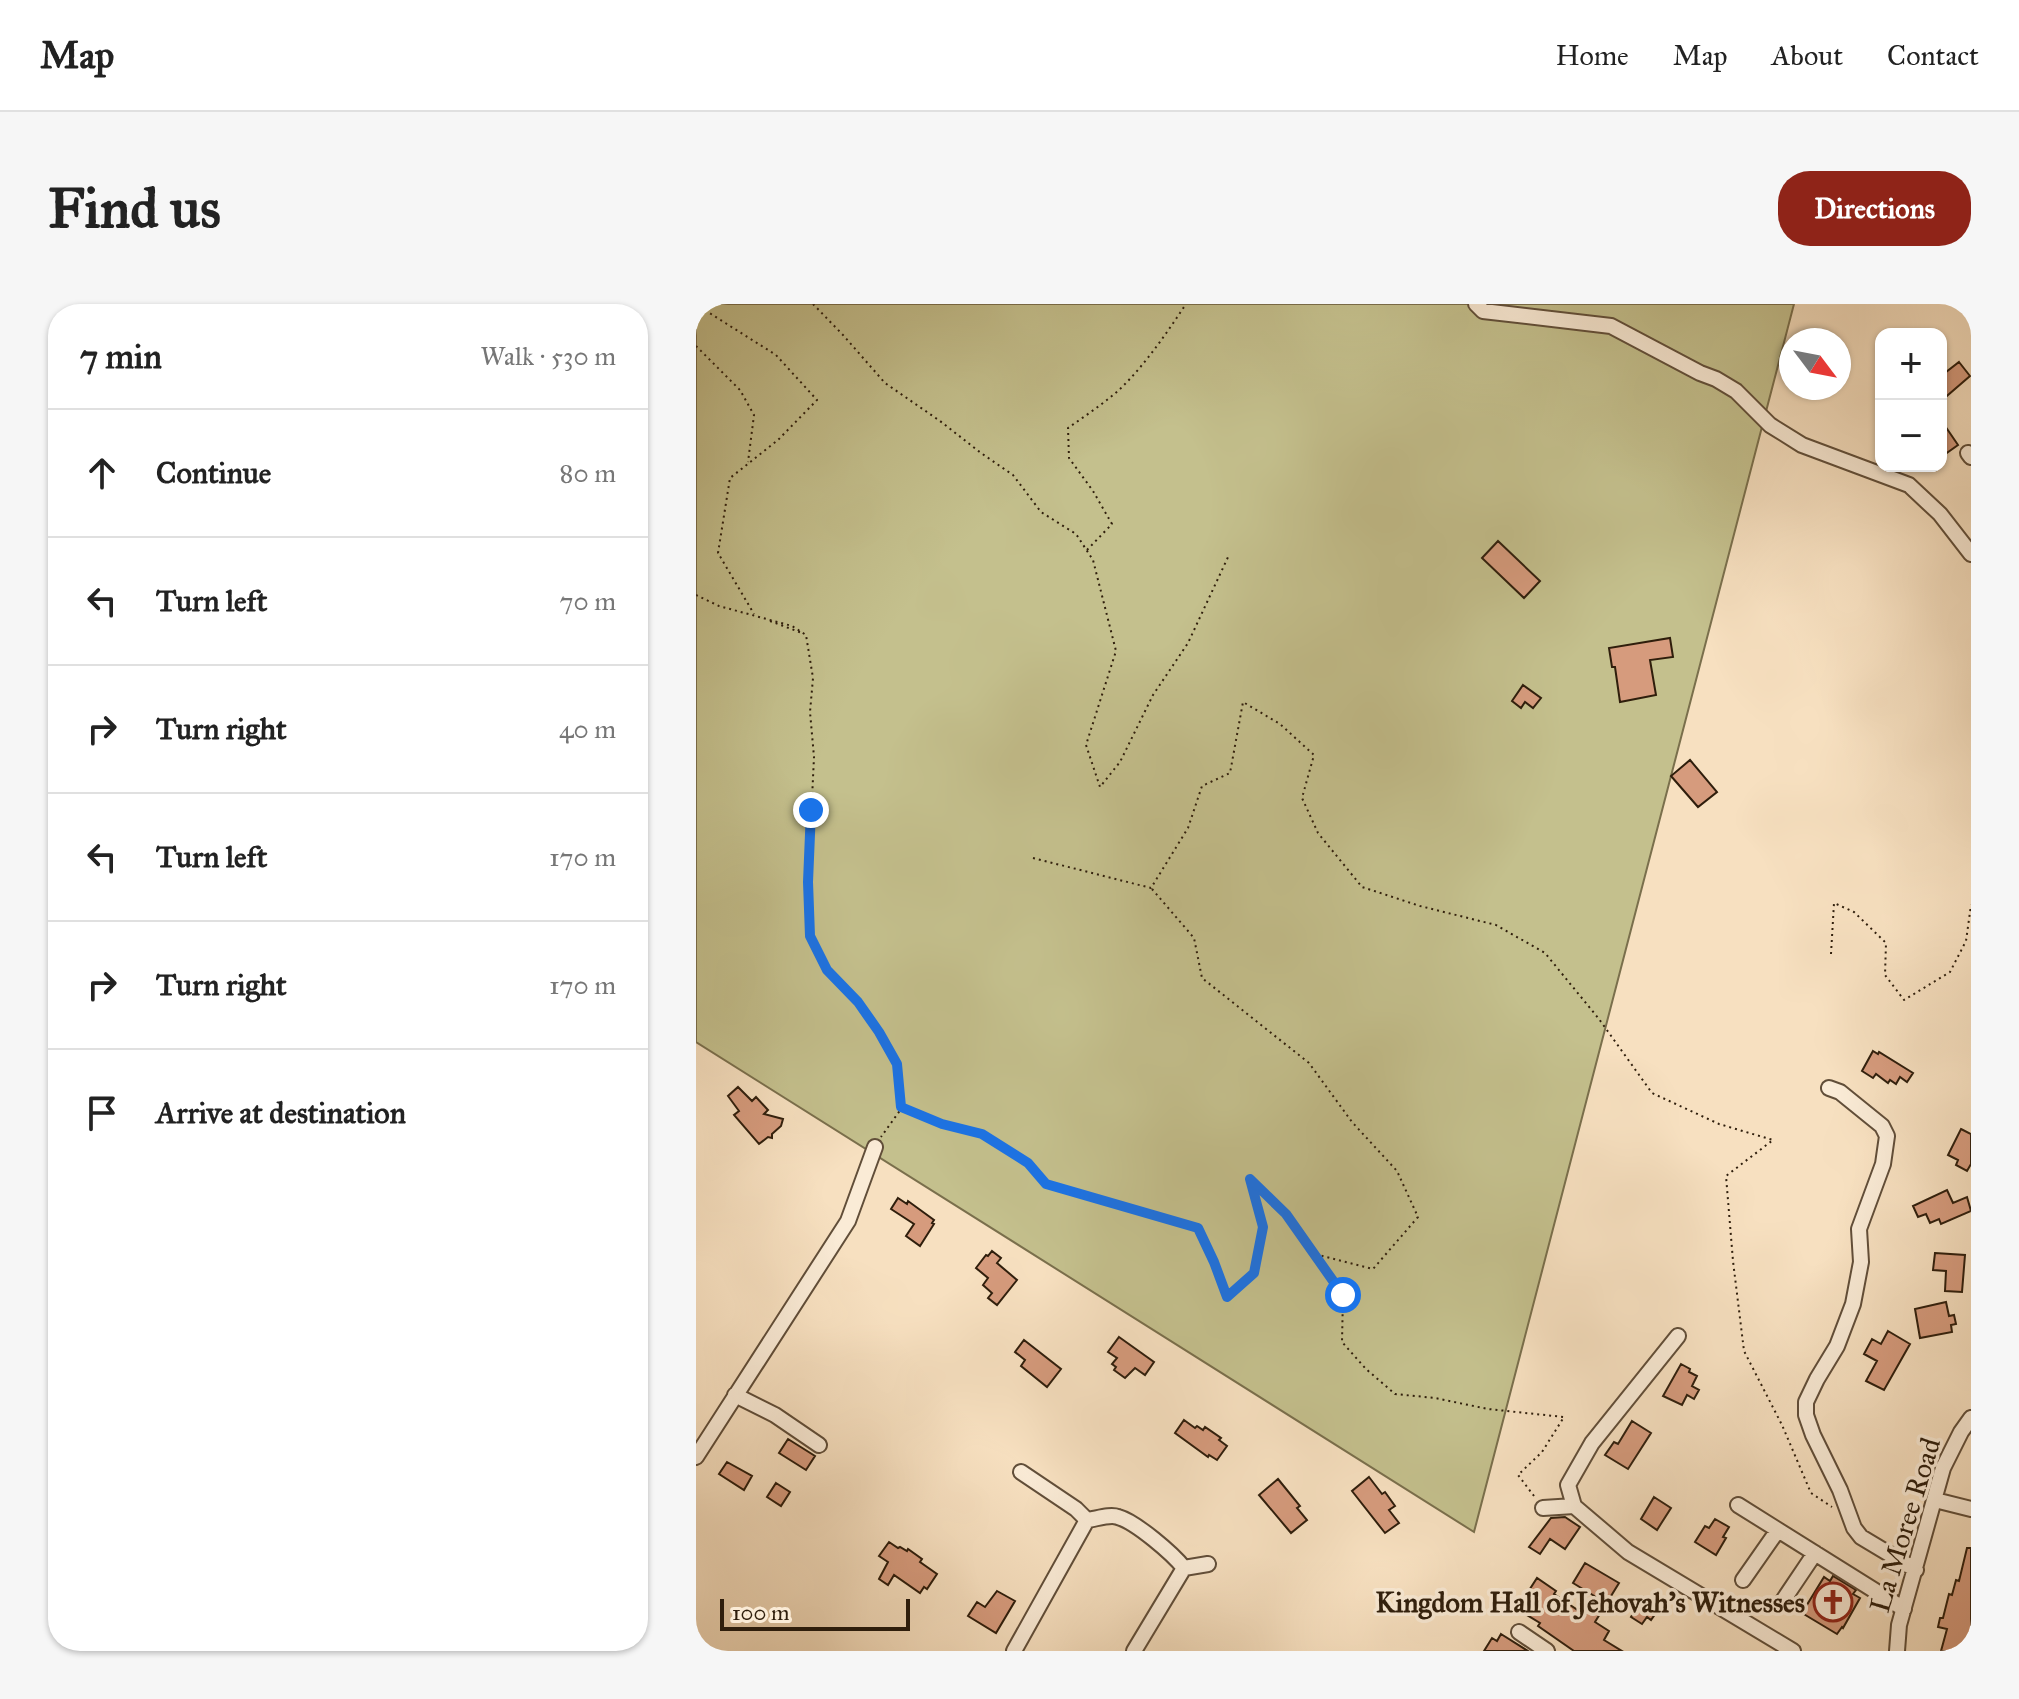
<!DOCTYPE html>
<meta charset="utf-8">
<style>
body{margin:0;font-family:"IM FELL Great Primer",serif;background:#f6f6f6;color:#222}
.controls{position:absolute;right:24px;top:24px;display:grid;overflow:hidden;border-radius:16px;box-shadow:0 2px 6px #0004}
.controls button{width:72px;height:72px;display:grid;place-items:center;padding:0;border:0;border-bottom:2px solid #e0e0e0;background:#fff;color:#222;font:40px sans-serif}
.compass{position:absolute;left:1083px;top:24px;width:72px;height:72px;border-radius:50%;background:#fff;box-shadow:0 2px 6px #0004;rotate:122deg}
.scale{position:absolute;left:24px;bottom:20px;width:190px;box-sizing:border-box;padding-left:8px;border:4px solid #2f1e0c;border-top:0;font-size:22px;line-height:28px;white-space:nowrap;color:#2f1e0c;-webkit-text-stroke:6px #faebd6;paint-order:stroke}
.stop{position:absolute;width:24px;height:24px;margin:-18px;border:6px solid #1a73e8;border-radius:50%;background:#fff}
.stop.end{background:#1a73e8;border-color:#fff;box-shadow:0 2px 8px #0008}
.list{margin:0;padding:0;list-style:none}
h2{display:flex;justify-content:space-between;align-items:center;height:104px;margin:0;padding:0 32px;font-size:34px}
h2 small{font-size:26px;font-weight:400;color:#767676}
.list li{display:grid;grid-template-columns:52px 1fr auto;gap:24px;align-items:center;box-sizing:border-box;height:128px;padding:0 32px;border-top:2px solid #e0e0e0}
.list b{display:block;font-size:30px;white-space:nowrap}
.list em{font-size:26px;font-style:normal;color:#767676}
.icon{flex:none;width:44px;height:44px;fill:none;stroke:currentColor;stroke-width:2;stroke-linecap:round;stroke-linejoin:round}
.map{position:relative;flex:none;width:1275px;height:1347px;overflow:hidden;border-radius:32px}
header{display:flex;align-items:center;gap:48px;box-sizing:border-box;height:112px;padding:0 40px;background:#fff;border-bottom:2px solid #e0e0e0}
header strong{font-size:38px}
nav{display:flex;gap:44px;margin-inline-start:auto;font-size:28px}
.intro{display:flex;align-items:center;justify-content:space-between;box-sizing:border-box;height:192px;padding:0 48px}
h1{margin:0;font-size:56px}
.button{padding:20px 36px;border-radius:32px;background:#8f2418;color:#fff;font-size:28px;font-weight:700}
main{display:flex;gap:48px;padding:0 48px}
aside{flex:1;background:#fff;border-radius:32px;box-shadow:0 2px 6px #0004}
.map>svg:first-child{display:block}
.green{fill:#c4c08d;stroke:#7a6f4c;stroke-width:2}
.building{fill:#d69b7d;stroke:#2f1e0c;stroke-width:2}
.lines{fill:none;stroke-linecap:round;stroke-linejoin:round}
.minor-casing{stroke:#614e39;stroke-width:18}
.path{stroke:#2f1e0c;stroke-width:2;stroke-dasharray:2 4;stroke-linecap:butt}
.minor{stroke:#faebd6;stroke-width:14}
.route{stroke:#1a73e8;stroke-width:10}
.labels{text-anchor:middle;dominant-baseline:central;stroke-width:7;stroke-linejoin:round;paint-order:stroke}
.street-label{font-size:28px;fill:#2f1e0c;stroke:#faebd6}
.poi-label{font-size:28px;font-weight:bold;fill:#2f1e0c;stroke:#faebd6;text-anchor:end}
</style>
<header>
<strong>Map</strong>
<nav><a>Home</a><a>Map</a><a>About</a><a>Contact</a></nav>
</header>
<div class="intro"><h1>Find us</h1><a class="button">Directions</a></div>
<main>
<aside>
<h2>7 min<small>Walk · 530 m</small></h2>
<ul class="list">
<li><svg class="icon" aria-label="ahead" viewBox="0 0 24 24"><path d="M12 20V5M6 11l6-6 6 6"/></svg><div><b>Continue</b></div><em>80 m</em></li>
<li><svg class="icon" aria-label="left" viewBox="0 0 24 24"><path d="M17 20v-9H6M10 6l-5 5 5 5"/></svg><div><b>Turn left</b></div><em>70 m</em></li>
<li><svg class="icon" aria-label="right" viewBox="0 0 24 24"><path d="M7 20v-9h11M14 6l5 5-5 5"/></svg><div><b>Turn right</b></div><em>40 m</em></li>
<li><svg class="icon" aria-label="left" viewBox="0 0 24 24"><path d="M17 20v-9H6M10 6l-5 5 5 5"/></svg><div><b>Turn left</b></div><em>170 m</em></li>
<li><svg class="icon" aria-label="right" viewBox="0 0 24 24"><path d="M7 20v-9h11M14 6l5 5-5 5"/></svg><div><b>Turn right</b></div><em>170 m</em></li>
<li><svg class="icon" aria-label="arrive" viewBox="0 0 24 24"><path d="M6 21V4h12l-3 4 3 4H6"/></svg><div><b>Arrive at destination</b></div></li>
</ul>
</aside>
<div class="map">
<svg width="1275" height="1347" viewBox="0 0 1275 1347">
<rect width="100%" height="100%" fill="#f7e0c0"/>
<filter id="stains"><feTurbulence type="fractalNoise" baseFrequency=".0025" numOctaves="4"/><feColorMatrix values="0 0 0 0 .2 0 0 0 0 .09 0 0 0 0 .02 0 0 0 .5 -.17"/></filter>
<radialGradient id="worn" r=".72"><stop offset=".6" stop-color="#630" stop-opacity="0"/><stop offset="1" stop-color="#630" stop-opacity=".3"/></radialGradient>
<path class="green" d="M0 0H1098L778 1228 0 738Z"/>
<path class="building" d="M1263 58 1274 72 1245 97V72Z
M1245 116 1262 141 1245 153Z
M802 237 844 277 828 294 786 254Z
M974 334 977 353 954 356 960 391 924 398 919 363H916L913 344Z
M827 381 845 394 837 404 829 398 825 404 816 397Z
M994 456 1021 488 1002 503 975 472Z
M1177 747 1182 750 1183 748 1217 769 1211 778 1204 773 1200 780 1194 776 1192 779 1180 770 1177 774 1166 767Z
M42 783 56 797 60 793 72 806 68 810 87 815 85 822 76 830V834L72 833 63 840 38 811 43 807 32 792Z
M1265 825 1275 830V860L1271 867 1260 861 1262 856 1252 851Z
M1251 886 1257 899 1271 893 1275 907 1245 920 1243 915 1234 919 1230 910 1222 913 1217 902Z
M202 894 211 900 212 897 238 916 236 919 238 920 224 942 210 932 218 920 195 905Z
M296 947 305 954 301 959 321 976 301 1001 292 994 296 989 287 981 292 974 280 964 290 951 292 952Z
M1239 949 1269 951 1266 988 1249 987 1250 967 1237 966Z
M1250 998 1253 1012 1258 1011 1260 1020 1255 1021 1256 1028 1224 1034 1219 1005Z
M1192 1027 1214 1040 1188 1086 1170 1077 1181 1057 1168 1050 1176 1035 1185 1040Z
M423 1033 458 1058 449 1071 439 1064 429 1074 418 1066 420 1063 416 1060 421 1054 412 1048Z
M328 1036 365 1065 351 1083 325 1062 329 1056 319 1048Z
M985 1060 994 1065 993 1068 1001 1072 996 1082 1003 1086 998 1095 991 1091 986 1101 967 1092Z
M488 1116 499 1124 501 1122 507 1126 509 1123 525 1134 523 1136 531 1142 521 1156 513 1151 512 1153 479 1129Z
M936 1117 955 1129 932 1165 909 1151 918 1138 922 1140Z
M92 1135 119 1152 110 1166 83 1149Z
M31 1158 56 1172 48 1186 23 1170Z
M673 1173 686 1190 689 1188 699 1202 693 1206 703 1219 689 1229 656 1187Z
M582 1175 604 1202 601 1204 611 1216 595 1229 563 1191Z
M80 1179 94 1188 85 1202 71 1193Z
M958 1193 975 1204 961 1226 945 1215Z
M869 1213 884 1223 869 1245 854 1235 844 1250 833 1243 855 1214Z
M1019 1215 1033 1223 1027 1233 1030 1234 1020 1251 999 1238 1009 1222 1013 1224Z
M193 1238 202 1244 204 1243 211 1247 212 1245 226 1255 224 1258 241 1270 231 1285 228 1283 224 1289 198 1271 192 1281 183 1275 192 1258 183 1252Z
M1271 1244H1275V1347H1245L1251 1325 1242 1323 1244 1314H1247L1253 1290 1256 1291 1260 1276 1263 1277Z
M889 1259 923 1279 899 1318 913 1327 908 1336 926 1347H878L842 1322 844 1319 821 1305 841 1274 860 1287 858 1290 889 1311 900 1293 877 1279Z
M1137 1272 1160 1286 1157 1290 1164 1294 1147 1324 1146 1323 1141 1330 1106 1309 1128 1273 1134 1277Z
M301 1287 319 1297 300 1329 272 1312 281 1298 289 1303Z
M948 1293 964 1303 955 1316 951 1313 946 1320 935 1313Z
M805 1330 832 1347H788L796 1334 801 1337Z"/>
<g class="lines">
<g class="minor-casing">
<path id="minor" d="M780 0 787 7 915 22 1004 69 1020 75 1040 87 1074 121 1106 141 1213 181 1244 210 1275 250
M1272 149 1275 153
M1133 784 1144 788 1186 822 1191 832 1187 860 1163 925 1165 958 1157 1000 1141 1042 1121 1075 1110 1098V1111L1117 1131 1144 1186 1158 1224 1165 1233 1220 1266
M39 1091 79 1111 123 1141
M0 1153 152 917 179 843
M325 1168 380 1205 391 1216
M1239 1196 1275 1205
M1042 1201 1208 1305
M878 1202 872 1181 896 1139 982 1032
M847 1204 878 1202 932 1248 1097 1347
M391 1216C400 1215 414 1210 422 1213 440 1218 477 1250 488 1264
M1047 1276 1082 1226
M1084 1301 1119 1249
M823 1328 851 1347
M318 1347 391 1216
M438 1347 488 1264 512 1260
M1201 1347 1203 1321 1247 1164 1265 1128 1275 1114"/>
</g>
<path class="path" d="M117 0 147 31 189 79 244 117 285 149 317 171 345 208 380 230 397 256 420 347 390 441 404 483 424 458 457 391 492 339 533 251
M4 3 80 51 121 96 82 136 34 174 22 249 58 310
M0 42 44 86 58 111 52 158
M391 246 416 220 397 187 373 154 372 124C389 112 407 100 423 86 449 61 470 30 490 0
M0 291 23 302 96 322 110 331 117 374 114 408 118 453 112 578 114 632 131 666 162 698 183 728 201 760 205 805 185 833
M74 317 106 329
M337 554 455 584 492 524 506 482 534 469 547 398 584 420 618 451 606 494 622 529 666 583 724 602 800 621 849 649 903 715 956 789 1023 820 1077 836 1030 872 1037 957 1048 1047 1086 1121 1115 1189 1136 1203
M456 585 498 634 506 674 613 759 656 818 701 867 722 913 677 965 619 950
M1135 650 1138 599 1158 608 1190 639 1189 671 1208 696 1254 668 1270 637 1275 601
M205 803 246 820 286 830 332 859 350 880 502 924 518 958 531 993 558 969 567 923 554 875 590 910 647 991 646 1038 670 1065 699 1090 739 1094 792 1105 868 1113 846 1148 822 1171 838 1192"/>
<use href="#minor" class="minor"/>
</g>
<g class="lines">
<path class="route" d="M115 506 112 578 114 632 131 666 162 698 183 728 201 760 205 803 246 820 286 830 332 859 350 880 502 924 518 958 531 993 558 969 567 923 554 875 590 910 647 991"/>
</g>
<defs>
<g id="church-ring" transform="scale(2)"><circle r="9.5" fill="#faebd6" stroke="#8f2418" stroke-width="1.5"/><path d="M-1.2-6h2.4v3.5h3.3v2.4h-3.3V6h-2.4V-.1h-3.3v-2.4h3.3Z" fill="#8f2418"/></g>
</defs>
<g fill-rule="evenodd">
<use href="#church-ring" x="1137" y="1298"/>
</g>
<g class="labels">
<g class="street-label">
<text transform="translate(1209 1221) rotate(-73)">La Moree Road</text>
</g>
<g class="poi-label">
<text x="1109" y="1298">Kingdom Hall of Jehovah’s Witnesses</text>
</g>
</g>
<rect width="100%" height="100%" filter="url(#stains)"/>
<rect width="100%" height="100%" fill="url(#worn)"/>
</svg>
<div class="controls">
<button>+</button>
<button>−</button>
</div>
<svg class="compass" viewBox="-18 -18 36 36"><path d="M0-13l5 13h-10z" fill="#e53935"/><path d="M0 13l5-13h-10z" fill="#767676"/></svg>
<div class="scale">100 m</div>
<div class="stop" style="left:647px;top:991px"></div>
<div class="stop end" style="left:115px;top:506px"></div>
</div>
</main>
